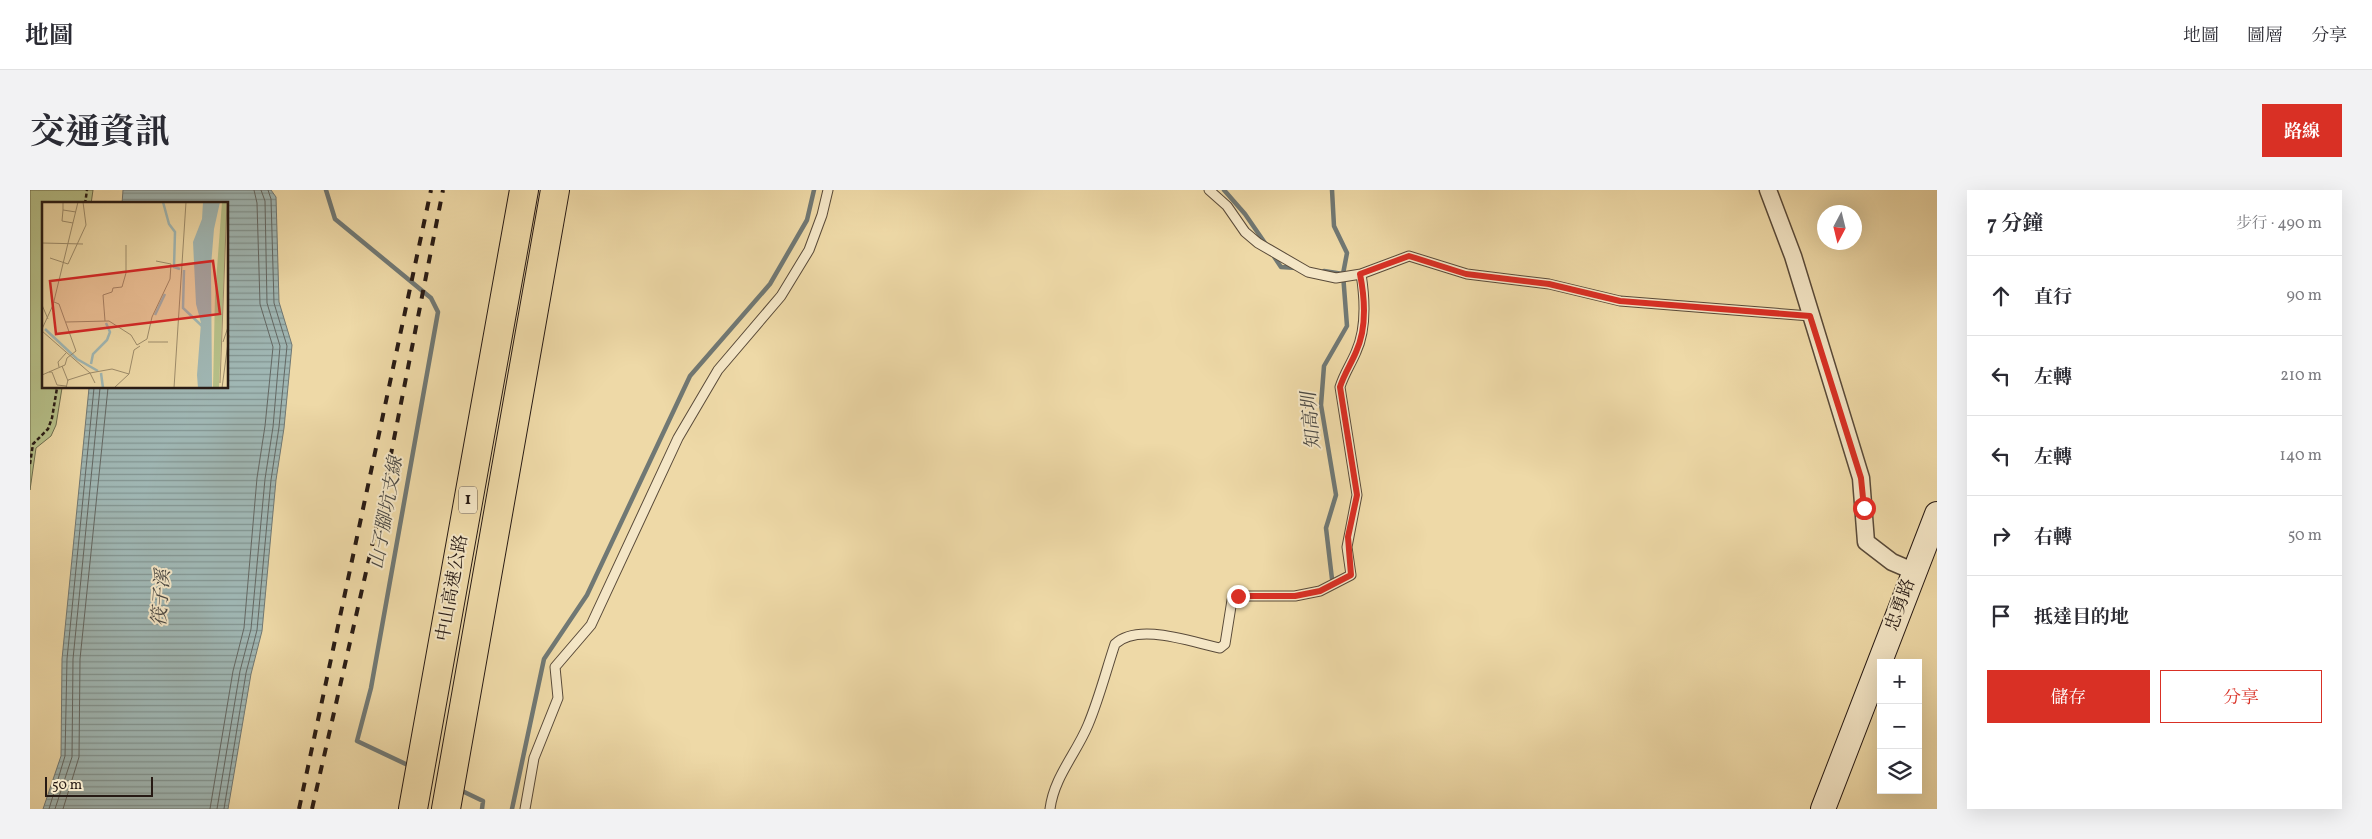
<!DOCTYPE html>
<html lang="zh-TW">
<meta charset="utf-8">
<style>
body{margin:0;font-family:Vollkorn,"Noto Serif TC",serif;background:#f2f2f3;color:#2b2b33}
.controls{position:absolute;right:15px;bottom:15px;display:grid;overflow:hidden;border-radius:0px;box-shadow:0 5px 20px #0002}
.controls button{width:45px;height:45px;display:grid;place-items:center;padding:0;border:0;border-bottom:1px solid #e1e1e2;background:#fff;color:#2b2b33;font:25px sans-serif}
.compass{position:absolute;left:1787px;top:15px;width:45px;height:45px;border-radius:50%;background:#fff;box-shadow:0 5px 20px #0002;rotate:187deg}
.scale{position:absolute;left:15px;bottom:12px;width:108px;box-sizing:border-box;padding-left:5px;border:2px solid #271a14;border-top:0;font-size:14px;line-height:18px;white-space:nowrap;color:#271a14;-webkit-text-stroke:4px #f4e6c6;paint-order:stroke}
.stop{position:absolute;width:15px;height:15px;margin:-11px;border:4px solid #d93025;border-radius:50%;background:#fff}
.stop.end{background:#d93025;border-color:#fff;box-shadow:0 1px 5px #0008}
.list{margin:0;padding:0;list-style:none}
h2{display:flex;justify-content:space-between;align-items:center;height:65px;margin:0;padding:0 20px;font-size:21px}
h2 small{font-size:16px;font-weight:400;color:#7c7c81}
.list li{display:grid;grid-template-columns:32px 1fr auto;gap:15px;align-items:center;box-sizing:border-box;height:80px;padding:0 20px;border-top:1px solid #e1e1e2}
.list b{display:block;font-size:19px;white-space:nowrap}
.list em{font-size:16px;font-style:normal;color:#7c7c81}
.actions{display:flex;gap:10px;padding:15px 20px}
.actions a{flex:1;padding:11px 0;border:1px solid #d93025;border-radius:0px;text-align:center;font-size:18px;color:#d93025}
.actions .main{background:#d93025;color:#fff}
.icon{flex:none;width:28px;height:28px;fill:none;stroke:currentColor;stroke-width:2;stroke-linecap:round;stroke-linejoin:round}
.map{position:relative;flex:none;width:1907px;height:619px;overflow:hidden;border-radius:0px}
header{display:flex;align-items:center;gap:30px;box-sizing:border-box;height:70px;padding:0 25px;background:#fff;border-bottom:1px solid #e1e1e2}
header strong{font-size:24px}
nav{display:flex;gap:28px;margin-inline-start:auto;font-size:18px}
.intro{display:flex;align-items:center;justify-content:space-between;box-sizing:border-box;height:120px;padding:0 30px}
h1{margin:0;font-size:35px}
.button{padding:12px 22px;border-radius:0px;background:#d93025;color:#fff;font-size:18px;font-weight:700}
main{display:flex;gap:30px;padding:0 30px}
aside{flex:1;background:#fff;border-radius:0px;box-shadow:0 5px 20px #0002}
.map>svg:first-child{display:block}
.park{fill:#b6c089;stroke:#6e6d4e}
.water{fill:url(#water-rules);stroke:#707874}
.lines{fill:none;stroke-linecap:round;stroke-linejoin:round}
.shore{stroke:#646864;stroke-width:1}
.stream{stroke:#707874;stroke-width:4.5}
.service-casing{stroke:#594a39;stroke-width:11}
.minor-casing{stroke:#594a39;stroke-width:19}
.secondary-casing{stroke:#271a14;stroke-width:26}
.motorway-casing{stroke:#271a14;stroke-width:30}
.path{stroke:#271a14;stroke-width:2.5;stroke-dasharray:4 2.5;stroke-linecap:butt}
.service{stroke:#f4e6c6;stroke-width:9}
.minor{stroke:#f4e6c6;stroke-width:16}
.secondary{stroke:#f4e6c6;stroke-width:24}
.motorway{stroke:#eed9a7;stroke-width:28}
.rail{stroke:#271a14;stroke-width:4;stroke-dasharray:9 9;stroke-linecap:butt}
.route{stroke:#d93025;stroke-width:6}
.labels{text-anchor:middle;dominant-baseline:central;stroke-width:4;stroke-linejoin:round;paint-order:stroke}
.shield{fill:#f4e6c6;stroke:#645749;stroke-width:1}
.shield-label{font-size:16px;font-weight:bold;fill:#271a14}
.street-label{font-size:18px;fill:#271a14;stroke:#f4e6c6}
.water-label{font-size:19px;font-style:italic;fill:#4b4944;stroke:#f4e6c6}
.inset-river{fill:none;stroke:#a0b7b4;stroke-width:2.5}
.inset-road{fill:none;stroke:#9e8d6c;stroke-width:1}
.view{fill:#d62828;fill-opacity:0.15;stroke:#d62828;stroke-width:2.5}
.inset-edge{fill:none;stroke:#271a14;stroke-width:2.5}
</style>
<header>
<strong>地圖</strong>
<nav><a>地圖</a><a>圖層</a><a>分享</a></nav>
</header>
<div class="intro"><h1>交通資訊</h1><a class="button">路線</a></div>
<main>
<div class="map">
<svg width="1907" height="619" viewBox="0 0 1907 619">
<defs>
<pattern id="water-rules" width="6" height="5" patternUnits="userSpaceOnUse" patternTransform="scale(1.25)"><rect width="6" height="5" fill="#a0b7b4"/><path d="M0 2.5h6" fill="none" stroke="#829491"/></pattern>
</defs>
<rect width="100%" height="100%" fill="#eed9a7"/>
<filter id="stains"><feTurbulence type="fractalNoise" baseFrequency=".004" numOctaves="4"/><feColorMatrix values="0 0 0 0 .2 0 0 0 0 .09 0 0 0 0 .02 0 0 0 .5 -.17"/></filter>
<radialGradient id="worn" r=".72"><stop offset=".6" stop-color="#630" stop-opacity="0"/><stop offset="1" stop-color="#630" stop-opacity=".3"/></radialGradient>
<path class="park" d="M0 0H63L61 14H14V198H32L26 235 21 246 6 258 0 300Z"/>
<path class="water" d="M93 0H241L246 7 249 112 262 155 254 238 246 290 232 441 221 484 198 619H13L31 566 32 469 59 198H198V14H92Z"/>
<g class="lines">
<path class="shore" d="M19 619 35 566 37 469 64 198
M25 619 42 567 43 469 70 198
M33 619 49 567 50 469 78 198
M180 619 203 481 214 438 227 288 235 236 243 157 230 114 227 13 224 0
M187 619 210 481 221 439 235 289 243 237 250 156 237 113 235 11 231 0
M194 619 216 483 227 440 241 290 249 237 257 156 244 113 241 9 238 0"/>
<path class="stream" d="M296 0 305 29 401 108 408 122 341 498 327 551 382 577
M1194 0 1215 24 1237 56
M1302 0 1304 36 1317 63 1313 84
M1243 65 1251 77 1267 78
M1294 81 1313 84 1317 136 1294 176 1291 215 1306 305 1296 338 1302 389
M428 599 453 611 452 619
M482 619 514 469 557 405 660 186 740 94 777 30 784 0"/>
<g class="service-casing">
<path id="service" d="M1179 0 1197 16 1215 42 1228 53 1278 82 1306 88 1331 84 1379 66 1437 84 1519 94 1590 111 1780 126
M495 619 504 568 528 508 525 477 561 435 648 248 688 180 751 106 779 60 792 25 798 0
M1020 619C1024 587 1046 564 1058 535 1069 509 1076 481 1085 454 1108 432 1161 452 1190 458L1195 454 1202 410 1208 406H1265L1290 401 1321 385 1317 357 1327 305 1310 197C1314 184 1321 174 1326 162 1337 138 1335 109 1331 84"/>
</g>
<g class="minor-casing">
<path id="minor" d="M1738 0 1763 66 1831 288 1836 352 1862 372 1883 381"/>
</g>
<g class="secondary-casing">
<path id="secondary" d="M1793 619 1907 324"/>
</g>
<g class="motorway-casing">
<path id="motorway" d="M383 619 494 0
M416 619 525 0"/>
</g>
<path class="path" d="M55 14 57 0
M0 274 3 254 18 239 22 228 27 198"/>
<use href="#service" class="service"/>
<use href="#minor" class="minor"/>
<use href="#secondary" class="secondary"/>
<use href="#motorway" class="motorway"/>
<path class="rail" d="M269 619 401 0
M282 619 349 325 413 0"/>
</g>
<g class="lines">
<path class="route" d="M1208 406H1265L1290 401 1321 385 1318 347 1327 305 1310 197C1314 184 1321 174 1326 162 1337 138 1335 109 1330 84L1379 66 1436 84 1519 94 1590 111 1780 126 1831 288 1834 318"/>
</g>
<g class="labels">
<rect class="shield" x="429" y="296.5" width="18" height="27" rx="4"/>
<g class="shield-label">
<text x="438" y="310">1</text>
</g>
<g class="street-label">
<text transform="translate(423 398) rotate(-80)">中山高速公路</text>
<text transform="translate(1871 415) rotate(-70)">忠勇路</text>
</g>
<g class="water-label">
<text transform="translate(1282 231) rotate(-95)">知高圳</text>
<text transform="translate(357 323) rotate(-80)">山子腳坑支線</text>
<text transform="translate(132 408) rotate(-86)">筏子溪</text>
</g>
</g>
<g transform="translate(12 12)">
<rect width="186" height="186" fill="#eed9a7"/>
<path d="M180 0H185L177 186H171L173 93Z" fill="#b6c089"/>
<path d="M161 0H178L172 27 169 64 170 186H156L155 173 159 121 154 102 151 40 160 17Z" fill="#a0b7b4"/>
<path class="inset-river" d="M121 0 127 22 133 30 132 65 138 67M142 68 141 106 160 124M113 113 123 92M3 127 35 157 56 169M49 162 51 152 65 138 68 130 64 121M59 171 61 186"/>
<path class="inset-road" d="M21 0V8L34 10M21 8 20 19 31 21M0 36V71M0 41 41 42M8 56 26 62 44 23 41 0M0 103 6 117M63 119 61 93 70 90 71 86 80 85 84 71V43M24 120 67 119 89 133 95 143M0 127 11 103 36 0M0 129 48 171 70 167 87 172M106 140H126M181 140 187 122M95 143 105 137 110 115 128 77 129 62 114 59M20 164 26 179M17 165 16 160 24 151M7 170H10L15 183 24 184M0 173 23 163 25 156 34 149 17 102 12 100M178 181 185 0M24 186 26 178 48 171 53 181M72 186 87 172 92 148 98 144M132 186 144 0M180 186 187 133"/>
<path class="view" d="M171 59 178 112 14 132 8 79Z"/>
<rect width="186" height="186" class="inset-edge"/>
</g>
<rect width="100%" height="100%" filter="url(#stains)"/>
<rect width="100%" height="100%" fill="url(#worn)"/>
</svg>
<div class="controls">
<button>+</button>
<button>−</button>
<button><svg class="icon" aria-label="layers" viewBox="0 0 24 24"><path d="M12 4l9 5-9 5-9-5zM3 14l9 5 9-5"/></svg></button>
</div>
<svg class="compass" viewBox="-18 -18 36 36"><path d="M0-13l5 13h-10z" fill="#e53935"/><path d="M0 13l5-13h-10z" fill="#7c7c81"/></svg>
<div class="scale">50 m</div>
<div class="stop" style="left:1834px;top:318px"></div>
<div class="stop end" style="left:1208px;top:406px"></div>
</div>
<aside>
<h2>7 分鐘<small>步行 · 490 m</small></h2>
<ul class="list">
<li><svg class="icon" aria-label="ahead" viewBox="0 0 24 24"><path d="M12 20V5M6 11l6-6 6 6"/></svg><div><b>直行</b></div><em>90 m</em></li>
<li><svg class="icon" aria-label="left" viewBox="0 0 24 24"><path d="M17 20v-9H6M10 6l-5 5 5 5"/></svg><div><b>左轉</b></div><em>210 m</em></li>
<li><svg class="icon" aria-label="left" viewBox="0 0 24 24"><path d="M17 20v-9H6M10 6l-5 5 5 5"/></svg><div><b>左轉</b></div><em>140 m</em></li>
<li><svg class="icon" aria-label="right" viewBox="0 0 24 24"><path d="M7 20v-9h11M14 6l5 5-5 5"/></svg><div><b>右轉</b></div><em>50 m</em></li>
<li><svg class="icon" aria-label="arrive" viewBox="0 0 24 24"><path d="M6 21V4h12l-3 4 3 4H6"/></svg><div><b>抵達目的地</b></div></li>
</ul>
<div class="actions"><a class="main">儲存</a><a>分享</a></div>
</aside>
</main>
